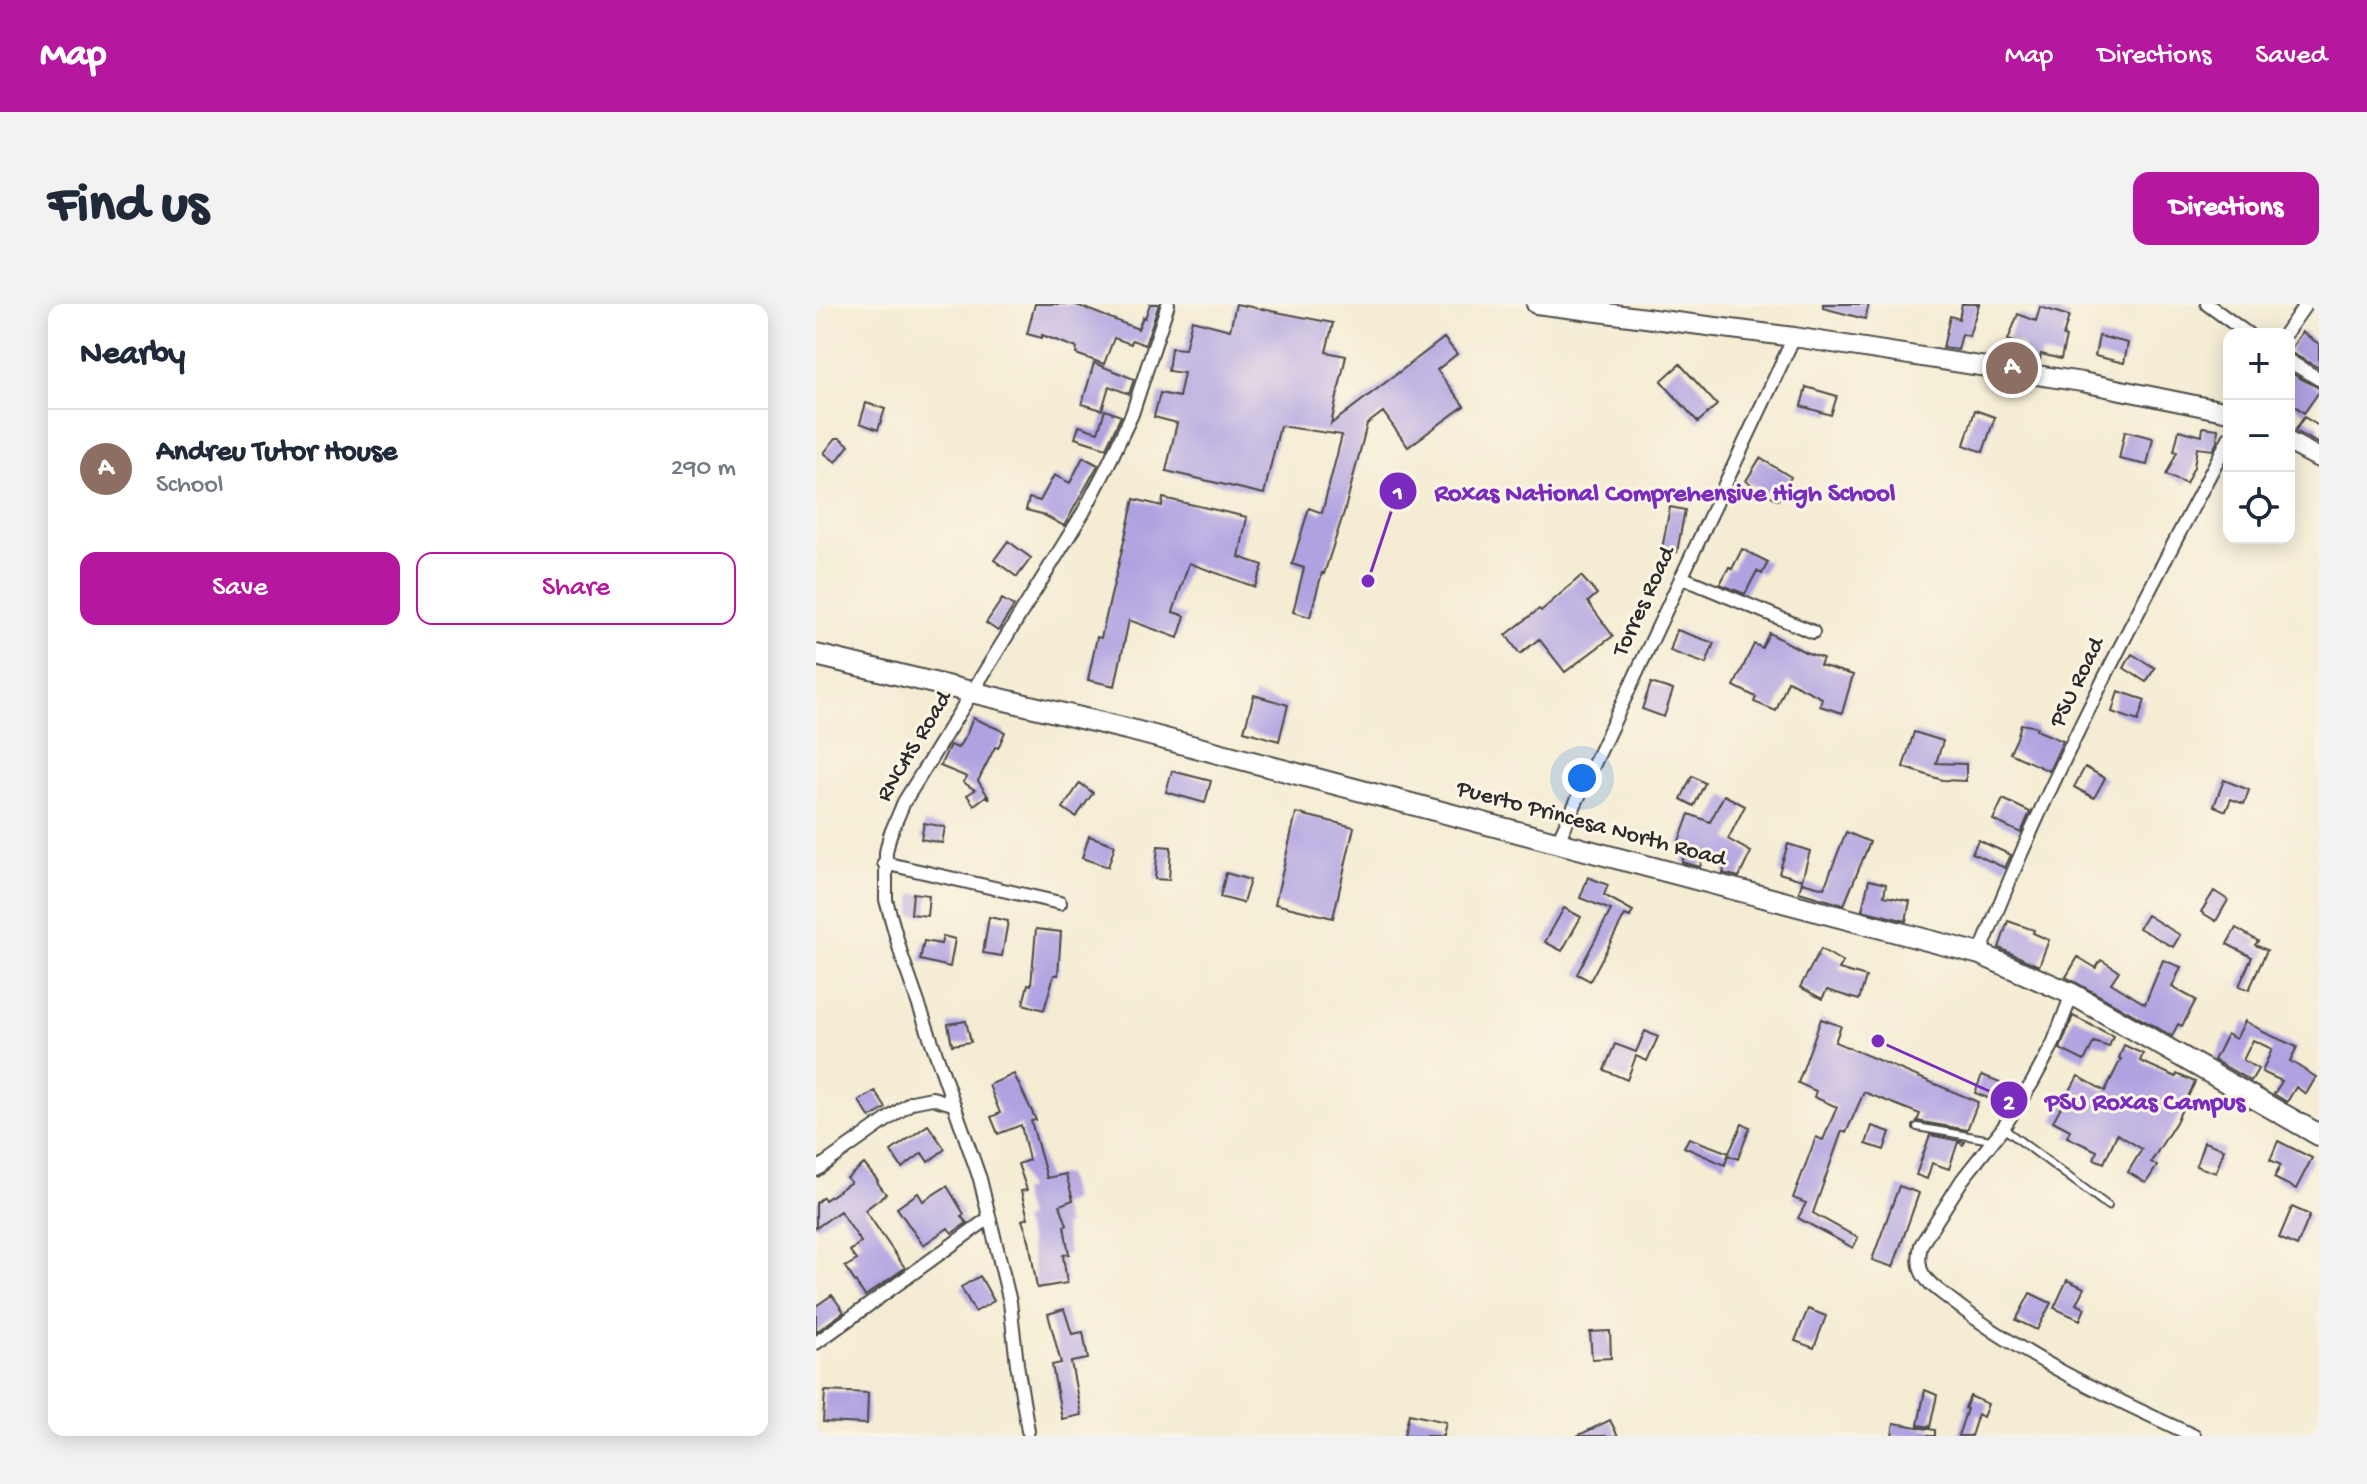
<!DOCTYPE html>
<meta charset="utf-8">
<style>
body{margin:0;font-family:"Gochi Hand",sans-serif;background:#f2f2f3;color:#1f2937}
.controls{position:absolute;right:24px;top:24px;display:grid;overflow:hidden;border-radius:16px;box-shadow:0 4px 20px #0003}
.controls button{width:72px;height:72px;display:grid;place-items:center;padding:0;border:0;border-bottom:2px solid #e0e1e3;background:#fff;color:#1f2937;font:40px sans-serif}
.you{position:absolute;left:766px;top:474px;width:28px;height:28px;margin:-20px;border:6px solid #fff;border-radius:50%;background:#1a73e8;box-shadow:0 0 0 12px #1a73e833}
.badge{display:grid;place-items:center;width:52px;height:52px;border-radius:50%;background:#b5179e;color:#fff;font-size:26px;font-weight:700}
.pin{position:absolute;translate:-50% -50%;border:4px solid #fff;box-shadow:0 2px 8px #0006}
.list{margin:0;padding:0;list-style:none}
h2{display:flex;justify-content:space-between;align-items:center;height:104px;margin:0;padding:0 32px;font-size:34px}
h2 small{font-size:26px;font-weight:400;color:#747a83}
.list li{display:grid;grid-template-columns:52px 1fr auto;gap:24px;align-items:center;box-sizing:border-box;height:120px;padding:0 32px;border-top:2px solid #e0e1e3}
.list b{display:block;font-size:30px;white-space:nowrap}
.list p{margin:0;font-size:26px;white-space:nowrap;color:#747a83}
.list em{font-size:26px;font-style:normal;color:#747a83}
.actions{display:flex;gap:16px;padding:24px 32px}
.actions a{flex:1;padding:18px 0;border:2px solid #b5179e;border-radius:16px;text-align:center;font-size:28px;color:#b5179e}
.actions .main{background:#b5179e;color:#fff}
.icon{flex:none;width:44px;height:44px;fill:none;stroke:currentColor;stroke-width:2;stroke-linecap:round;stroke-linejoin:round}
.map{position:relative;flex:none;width:1503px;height:1132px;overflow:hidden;border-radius:16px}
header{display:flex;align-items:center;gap:48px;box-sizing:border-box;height:112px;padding:0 40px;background:#b5179e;color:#fff}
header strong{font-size:38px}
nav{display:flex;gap:44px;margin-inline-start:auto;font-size:28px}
.intro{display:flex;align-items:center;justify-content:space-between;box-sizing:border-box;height:192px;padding:0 48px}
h1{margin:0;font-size:56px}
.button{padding:20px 36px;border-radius:16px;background:#b5179e;color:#fff;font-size:28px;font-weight:700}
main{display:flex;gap:48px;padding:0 48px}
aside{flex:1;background:#fff;border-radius:16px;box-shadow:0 4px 20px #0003}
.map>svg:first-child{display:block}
.building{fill:#b0a1e1}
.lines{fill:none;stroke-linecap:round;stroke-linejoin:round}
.lane-casing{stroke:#494844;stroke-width:10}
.street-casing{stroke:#494844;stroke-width:16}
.secondary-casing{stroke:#494844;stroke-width:22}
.primary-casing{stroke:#494844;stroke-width:24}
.lane{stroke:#fff;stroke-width:6}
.street{stroke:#fff;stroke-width:12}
.secondary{stroke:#fff;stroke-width:18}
.primary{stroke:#fff;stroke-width:20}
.labels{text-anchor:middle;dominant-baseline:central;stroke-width:6;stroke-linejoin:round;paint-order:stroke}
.street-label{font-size:24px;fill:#2b2b2b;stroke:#fcf5e5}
.leader{fill:none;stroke:#7b2cbf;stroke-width:3}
.callout-dot{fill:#7b2cbf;stroke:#fcf5e5;stroke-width:3}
.mark-label{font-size:24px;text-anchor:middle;font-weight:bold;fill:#fff}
.callout-label{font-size:26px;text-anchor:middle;font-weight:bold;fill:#7b2cbf;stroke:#fcf5e5;stroke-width:6;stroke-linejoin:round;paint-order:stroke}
</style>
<header>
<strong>Map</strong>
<nav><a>Map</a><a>Directions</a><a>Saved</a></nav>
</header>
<div class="intro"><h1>Find us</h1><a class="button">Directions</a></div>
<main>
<aside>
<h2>Nearby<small></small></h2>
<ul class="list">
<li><span class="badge" style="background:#8d6e63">A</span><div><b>Andreu Tutor House</b><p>School</p></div><em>290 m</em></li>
</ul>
<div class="actions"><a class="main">Save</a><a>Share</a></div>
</aside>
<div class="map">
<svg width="1503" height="1132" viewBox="0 0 1503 1132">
<rect width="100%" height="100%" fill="#fcf5e5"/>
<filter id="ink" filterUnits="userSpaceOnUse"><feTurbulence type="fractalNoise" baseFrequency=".0125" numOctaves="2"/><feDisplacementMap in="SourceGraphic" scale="16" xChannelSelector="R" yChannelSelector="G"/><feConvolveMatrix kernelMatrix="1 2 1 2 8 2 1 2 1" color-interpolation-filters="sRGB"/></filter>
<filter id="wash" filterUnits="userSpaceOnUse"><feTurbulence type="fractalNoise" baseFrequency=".006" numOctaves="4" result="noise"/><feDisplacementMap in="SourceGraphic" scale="32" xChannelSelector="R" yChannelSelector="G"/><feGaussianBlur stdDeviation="1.8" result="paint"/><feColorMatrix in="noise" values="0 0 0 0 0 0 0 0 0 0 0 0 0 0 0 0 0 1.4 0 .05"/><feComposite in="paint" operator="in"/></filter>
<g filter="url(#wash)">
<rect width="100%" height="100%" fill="#f4ecd3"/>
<g id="blocks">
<path class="building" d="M219 0H258L322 25 327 13 329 14 334 0H343L329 41 316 36 315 40 298 34 288 60 260 50 261 44 226 31V34L211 30Z
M420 0 517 19 510 48 530 52 515 120 628 34 641 50 621 66 648 102 592 143 567 108 551 120 529 205 508 270 506 269 494 313 477 308 488 264 476 260 493 204 506 209 526 131 464 122 448 190 350 167 361 119 338 113 344 89 363 93 368 69 352 67 355 44 369 45 376 16 414 26Z
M1007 0H1053L1049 15 1007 4Z
M1146 0H1163L1153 32 1146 30 1142 46 1127 44 1134 12 1143 15Z
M1224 3 1253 12 1247 32 1250 33 1245 55 1225 50 1223 59 1204 56 1207 41 1192 36 1202 10 1220 17Z
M1486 28 1503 40V64L1473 48Z
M1283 32 1312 39 1308 59 1279 52Z
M278 59 318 75 313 90 293 82 286 106 266 100Z
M864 60 901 101 882 118 845 77Z
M1473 68 1503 84V88L1488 109 1473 97Z
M990 83 1021 92 1015 111 985 102Z
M50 99 69 105 62 126 44 119Z
M289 106 305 112 290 144 259 134 263 122 282 128Z
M1159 106 1179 113 1167 148 1148 141Z
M1488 113 1503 122V140L1479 127Z
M1387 123 1402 125 1401 138 1397 146 1381 144 1378 163 1370 180 1350 171 1361 148 1358 147 1363 126 1386 132Z
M1309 127 1337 134 1331 161 1303 155Z
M20 134H24L33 141 20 158 8 149Z
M267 153 282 161 248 222 226 210 210 206 213 194 224 197 238 171 254 179Z
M944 154 975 173 962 196 930 177Z
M347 194 431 213 423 253 447 261 439 283 373 259 357 308 369 312 362 334 313 316 299 382 272 376 281 333 285 334 318 195 346 202Z
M854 203 869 206 861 248 846 245Z
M192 237 215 254 201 273 178 256Z
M926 245 952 258 946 270 941 267 929 290 904 280 913 263 916 265Z
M765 272 781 290 772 298 797 332 749 368 723 335 704 350 690 331 723 305 725 307Z
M186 295 198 302 182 327 170 319Z
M861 326 898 339 890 360 854 347Z
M953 329 989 348 1007 354 1004 361 1037 371 1026 409 1004 402 1006 394 972 377 960 407 938 398 940 393 918 382 938 340 946 344Z
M1316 350 1339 364 1330 378 1308 364Z
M835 379 857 386 848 413 826 405Z
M1302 387 1329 396 1322 417 1296 408Z
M438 391 472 401 463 437 428 427Z
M157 414 189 428 182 444 179 443 162 477 174 495 170 492 158 501 151 491 159 486 147 478 151 473 124 462 134 441 142 444 151 429Z
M1205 420 1221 423 1220 426 1247 437 1233 467 1194 449 1201 434Z
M1098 428 1127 437 1120 459 1150 460V477L1126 476 1087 463Z
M1269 463 1289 474 1278 494 1258 483Z
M356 467 395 477 389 499 350 488Z
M876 472 889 479 878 502 865 495Z
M1408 476 1433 486 1428 500 1415 495 1410 507 1398 502Z
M264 479 277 489 260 513 247 504Z
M908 491 929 502 912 535 935 548 923 573 907 569 910 558 888 550 884 563 866 558 870 543 862 540 873 510 894 518Z
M1187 495 1214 508 1205 529 1177 516Z
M480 509 538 523 517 614 459 600Z
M108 519 129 523 126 539 105 535Z
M1030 528 1054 538 1028 601 983 588 986 578 1008 584Z
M273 532 299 541 292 563 266 554Z
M1162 536 1195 551 1189 564 1156 549Z
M972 540 994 547 986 576 963 569Z
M342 542 355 543 353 576 339 575Z
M410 569 434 576 427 599 404 593Z
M772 573 792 581 788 591 817 607 814 613 809 611 774 677 761 670 795 606 764 594Z
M1053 576 1070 580 1068 592 1094 597 1090 617 1046 606Z
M1398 587 1412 596 1400 617 1385 608Z
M97 589 113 591 111 612 95 610Z
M748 604 765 613 746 647 729 638Z
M1331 611 1364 631 1357 643 1323 624Z
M173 613 192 617 186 652 167 649Z
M1192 617 1218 626 1217 629 1233 636 1223 662 1183 644Z
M1420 624 1442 637 1439 641 1451 646 1433 686 1423 682 1436 653 1411 640Z
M220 625 245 628 242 671H238L228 706 207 700 212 680 215 681Z
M127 632 139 635 134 663 104 656 108 637 125 640Z
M1005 645 1027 658 1023 665 1050 673 1043 696 1011 686 1006 695 984 683Z
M1262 653 1280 664 1285 656 1303 667 1295 679 1329 700 1347 656 1365 663 1356 683 1380 696 1366 722 1362 720 1356 732 1250 673Z
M1257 712 1297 732 1293 743 1278 738 1268 757 1244 745Z
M1005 715 1025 722 1019 738 1162 798 1151 826 1101 817 1104 810 1048 788 1030 829 1026 827 997 909 1042 934 1037 944 982 914 990 899 977 894 1000 833 1007 836 1021 803 998 793 1000 787 982 779Z
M150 717 155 738 136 741 132 720Z
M1429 717 1445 726V727L1481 743 1474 757 1500 773 1490 790 1480 783 1471 798 1458 790 1466 777 1446 768 1456 745 1437 736 1427 756 1442 765 1435 777 1398 756 1411 730 1420 735Z
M829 727 842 733 831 757 820 752 811 776 788 766 799 740 820 748Z
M1308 741 1327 750 1324 757 1360 773 1361 770 1379 778 1360 818 1335 858 1341 862 1330 879 1312 868 1326 845 1301 830 1288 859 1278 855 1281 847 1251 833 1254 826 1237 817 1262 772 1289 787 1305 755 1303 754Z
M198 770 220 816 215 817 231 874 250 870 257 896 244 901 251 921 248 922 253 950 247 951 251 979 221 984 213 936 206 916 212 914 205 887 211 886 202 860 213 856 205 821 182 830 175 813 184 809 173 781Z
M1166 771 1184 778 1177 796 1159 789Z
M59 787 70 804 54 814 43 797Z
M926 820 934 823 922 855 912 851 909 861 868 843 873 834 913 849Z
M112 821 129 845 112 858 106 849 86 864 75 847Z
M1056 822 1074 828 1068 846 1050 840Z
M1114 831 1149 838 1147 841 1142 838 1133 865 1116 859 1111 875 1100 871Z
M1462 837 1496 854 1480 885 1458 874 1465 861 1454 856Z
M1388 838 1408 845 1400 869 1380 862Z
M48 860 62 877 61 878 70 890 49 906 89 964 49 992 29 963 41 956 34 947 45 938 24 907 0 924V899L7 893 9 896 35 878 31 874Z
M131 882 148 910 145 912 151 919 136 929 132 924 107 941 81 904 102 889 107 897Z
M1083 882 1103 889 1077 963 1056 956Z
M1476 903 1494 911 1481 942 1463 934Z
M164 972 178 997 159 1008 145 983Z
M1251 976 1268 984 1260 1000 1269 1004 1264 1016 1238 1004Z
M1214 989 1235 999 1221 1026 1200 1016Z
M16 991 28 1008 0 1028V1002Z
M248 1005 256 1030 267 1028 272 1055 255 1058 265 1111 246 1115 236 1061 245 1059 232 1010Z
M992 1005 1010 1012 998 1044 979 1037Z
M794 1027 795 1054 776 1055 774 1028Z
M1109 1086 1121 1091 1114 1123 1102 1121Z
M9 1087 52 1089 51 1120 7 1118Z
M1154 1092 1172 1100 1167 1113 1162 1110 1155 1132H1142L1151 1105 1149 1104Z
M593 1110 630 1118 627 1132H588Z
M794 1116 802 1132H761Z
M1078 1119 1119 1126V1132H1076Z"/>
</g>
</g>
<g filter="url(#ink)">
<use href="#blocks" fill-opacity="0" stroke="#494844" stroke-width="2"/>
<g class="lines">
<g class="lane-casing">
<path id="lane" d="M1101 823 1175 836
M1187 824 1292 902"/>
</g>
<g class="street-casing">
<path id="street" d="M1391 0 1432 30
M1469 30 1490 0
M1473 57 1503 75
M865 273 997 328
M741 539 978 33
M68 559 244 599
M1164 650C1232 472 1325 303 1413 134
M1256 690 1237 740 1216 779 1187 824 1146 876 1105 941C1103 950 1102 958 1105 966 1109 978 1125 988 1135 996 1208 1054 1294 1093 1378 1132
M0 866 96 798 116 794 137 800
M0 1039 173 914
M212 1127 201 1060 194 998 164 875 86 653 70 596V548L74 531 88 498 267 209 290 165 316 110 352 0"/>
</g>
<g class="secondary-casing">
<path id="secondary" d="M720 0 978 33 1266 78 1413 108
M1473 138 1503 154"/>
</g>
<g class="primary-casing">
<path id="primary" d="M0 351 315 426 1164 650 1256 690 1503 831"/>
</g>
<use href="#lane" class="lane"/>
<use href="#street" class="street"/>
<use href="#secondary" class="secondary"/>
<use href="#primary" class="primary"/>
</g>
</g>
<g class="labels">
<g class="street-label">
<text transform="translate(829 298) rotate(-65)">Torres Road</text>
<text transform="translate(1262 379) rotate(-64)">PSU Road</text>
<text transform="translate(99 443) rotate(-59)">RNCHS Road</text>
<text transform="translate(775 521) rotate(15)">Puerto Princesa North Road</text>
</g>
</g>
<path class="leader" d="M552 277L582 187M1062 737L1193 796"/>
<g class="callout-dot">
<circle cx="552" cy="277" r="8"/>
<circle cx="1062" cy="737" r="8"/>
<circle cx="582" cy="187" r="20"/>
<circle cx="1193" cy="796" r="20"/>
</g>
<g class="mark-label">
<text x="582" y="195">1</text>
<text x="1193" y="805">2</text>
</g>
<g class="callout-label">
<text x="849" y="196">Roxas National Comprehensive High School</text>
<text x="1329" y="805">PSU Roxas Campus</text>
</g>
</svg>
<div class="controls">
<button>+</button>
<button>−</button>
<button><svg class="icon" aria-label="locate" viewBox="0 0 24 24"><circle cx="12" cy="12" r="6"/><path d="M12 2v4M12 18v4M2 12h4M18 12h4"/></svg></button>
</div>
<div class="you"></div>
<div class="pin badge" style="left:1196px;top:64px;background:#8d6e63">A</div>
</div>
</main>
